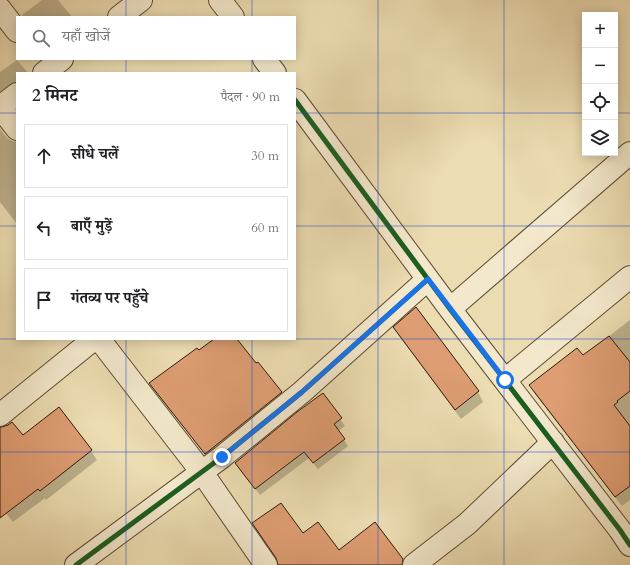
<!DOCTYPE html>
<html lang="hi">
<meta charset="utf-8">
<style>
body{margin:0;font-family:Cardo,"Noto Serif Devanagari",serif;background:#f2f2f2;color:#202124}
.controls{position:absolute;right:12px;top:12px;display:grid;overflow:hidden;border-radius:0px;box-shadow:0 2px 10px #0003}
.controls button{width:36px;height:36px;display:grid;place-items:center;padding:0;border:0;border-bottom:1px solid #e0e0e0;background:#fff;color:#202124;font:20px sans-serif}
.stop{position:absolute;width:12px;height:12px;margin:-9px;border:3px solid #1a73e8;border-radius:50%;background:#fff}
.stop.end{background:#1a73e8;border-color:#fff;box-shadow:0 1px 4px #0008}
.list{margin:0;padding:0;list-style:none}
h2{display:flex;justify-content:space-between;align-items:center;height:52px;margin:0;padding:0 16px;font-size:17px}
h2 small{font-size:13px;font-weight:400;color:#757577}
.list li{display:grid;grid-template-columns:26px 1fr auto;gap:12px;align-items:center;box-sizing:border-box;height:64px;margin:0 8px 8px;padding:0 8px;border:1px solid #e0e0e0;border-radius:0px}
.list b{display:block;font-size:15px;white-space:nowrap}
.list em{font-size:13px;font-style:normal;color:#757577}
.icon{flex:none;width:22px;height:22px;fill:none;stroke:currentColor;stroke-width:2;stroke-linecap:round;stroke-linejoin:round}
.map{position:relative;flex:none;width:630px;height:565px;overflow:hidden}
.search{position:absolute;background:#fff;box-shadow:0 2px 10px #0003;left:16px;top:16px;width:280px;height:44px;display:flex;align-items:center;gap:10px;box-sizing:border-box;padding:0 14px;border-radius:0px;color:#757577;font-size:15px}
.panel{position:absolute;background:#fff;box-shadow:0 2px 10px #0003;left:16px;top:72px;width:280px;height:268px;border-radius:0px}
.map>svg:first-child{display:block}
.shadow{fill:#0003}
.building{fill:#de9d72;stroke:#2f1a08}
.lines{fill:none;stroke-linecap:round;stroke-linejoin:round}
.street-casing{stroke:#5e4a32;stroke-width:24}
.street{stroke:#f3e8cc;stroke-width:22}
.cycleway-casing{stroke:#f3e8cc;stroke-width:8}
.cycleway{stroke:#1b5e20;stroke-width:5}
.route{stroke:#1a73e8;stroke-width:5}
.grid{fill:none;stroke:#1d4ed8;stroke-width:1;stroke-opacity:0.55}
</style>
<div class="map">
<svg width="630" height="565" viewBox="0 0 630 565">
<rect width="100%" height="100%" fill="#ecdcb1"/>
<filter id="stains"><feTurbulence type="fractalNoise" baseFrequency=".005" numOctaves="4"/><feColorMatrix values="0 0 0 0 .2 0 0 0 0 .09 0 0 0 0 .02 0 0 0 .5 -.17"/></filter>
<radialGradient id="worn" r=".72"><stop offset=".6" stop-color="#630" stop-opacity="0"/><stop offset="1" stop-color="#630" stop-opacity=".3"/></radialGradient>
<path class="shadow" d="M42 0H58L72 17H23L22 15Z
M17 60 28 73H17V92L0 104V72Z
M0 129 7 138 12 141 17 142V224L0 202Z
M416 309 478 392 483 402 461 419 400 337 394 328Z
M630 320V500L622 506 535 394 530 385 582 357Z
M216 339H236L256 365 258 363 281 393 285 401 210 461 154 390 150 383 198 352Z
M323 395 345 426 338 431 348 446 318 469 309 458 260 495 240 470 236 463Z
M59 409 91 451 97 460 46 500 45 498 13 522 0 506V432L22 436Z"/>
<path class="building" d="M416 307 479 391 455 410 393 327Z
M609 336 630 362V391L617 401 618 402 614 405 630 426V486L615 497 529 385 577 348 583 355Z
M214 339H237L256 363 258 362 282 392 205 454 149 383 197 348 199 350Z
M323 393 342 418 334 424 345 439 313 463 304 452 255 489 235 463 297 412Z
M59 407 92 450 40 491 38 489 0 518V427H2L8 425 12 422 23 435Z
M281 503 303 533 318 522 339 550 375 522 403 559 402 565H278L276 558 252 523Z"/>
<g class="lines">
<g class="street-casing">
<path id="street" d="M220 0 233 17
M0 9 17 31
M119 17 141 0
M264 59 275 73
M44 73 62 59
M295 100 450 309 620 530 630 545
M0 107 17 129
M0 107 17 94
M450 309 630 153
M99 339 201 471 266 565
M505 380 630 277
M0 415 94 339
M76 565 222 457 302 392 428 279
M414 565 467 524 553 442"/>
</g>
<use href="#street" class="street"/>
<g class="cycleway-casing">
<path id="cycleway" d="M295 100 450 309 620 530 630 545
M76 565 222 457 302 392 428 279"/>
</g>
<use href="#cycleway" class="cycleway"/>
</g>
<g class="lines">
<path class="route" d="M222 457 302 392 428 279 505 380"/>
</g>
<path class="grid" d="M126 0V17M252 0V17M378 0V565M504 0V565M126 59V73M252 59V73M0 113H17M295 113H585M615 113H630M0 226H17M295 226H630M0 339H17M17 339H295M126 339V565M252 339V565M295 339H630M0 452H630"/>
<rect width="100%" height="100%" filter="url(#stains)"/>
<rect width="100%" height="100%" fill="url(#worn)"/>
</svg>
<div class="controls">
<button>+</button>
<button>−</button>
<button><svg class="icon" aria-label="locate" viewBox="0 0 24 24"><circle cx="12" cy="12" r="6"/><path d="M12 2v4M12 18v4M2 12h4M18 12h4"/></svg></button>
<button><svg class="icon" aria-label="layers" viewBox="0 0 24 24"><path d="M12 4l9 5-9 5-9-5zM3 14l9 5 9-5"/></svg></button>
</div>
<div class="stop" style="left:505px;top:380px"></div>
<div class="stop end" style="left:222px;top:457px"></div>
<div class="search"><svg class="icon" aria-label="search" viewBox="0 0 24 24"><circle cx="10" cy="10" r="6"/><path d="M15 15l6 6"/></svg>यहाँ खोजें</div>
<section class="panel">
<h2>2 मिनट<small>पैदल · 90 m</small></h2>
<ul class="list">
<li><svg class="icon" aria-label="ahead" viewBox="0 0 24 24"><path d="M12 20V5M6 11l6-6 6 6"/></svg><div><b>सीधे चलें</b></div><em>30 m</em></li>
<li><svg class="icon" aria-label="left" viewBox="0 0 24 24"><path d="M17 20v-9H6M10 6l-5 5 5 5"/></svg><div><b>बाएँ मुड़ें</b></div><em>60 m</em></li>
<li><svg class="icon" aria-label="arrive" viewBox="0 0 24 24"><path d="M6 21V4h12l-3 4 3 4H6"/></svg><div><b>गंतव्य पर पहुँचे</b></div></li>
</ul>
</section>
</div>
